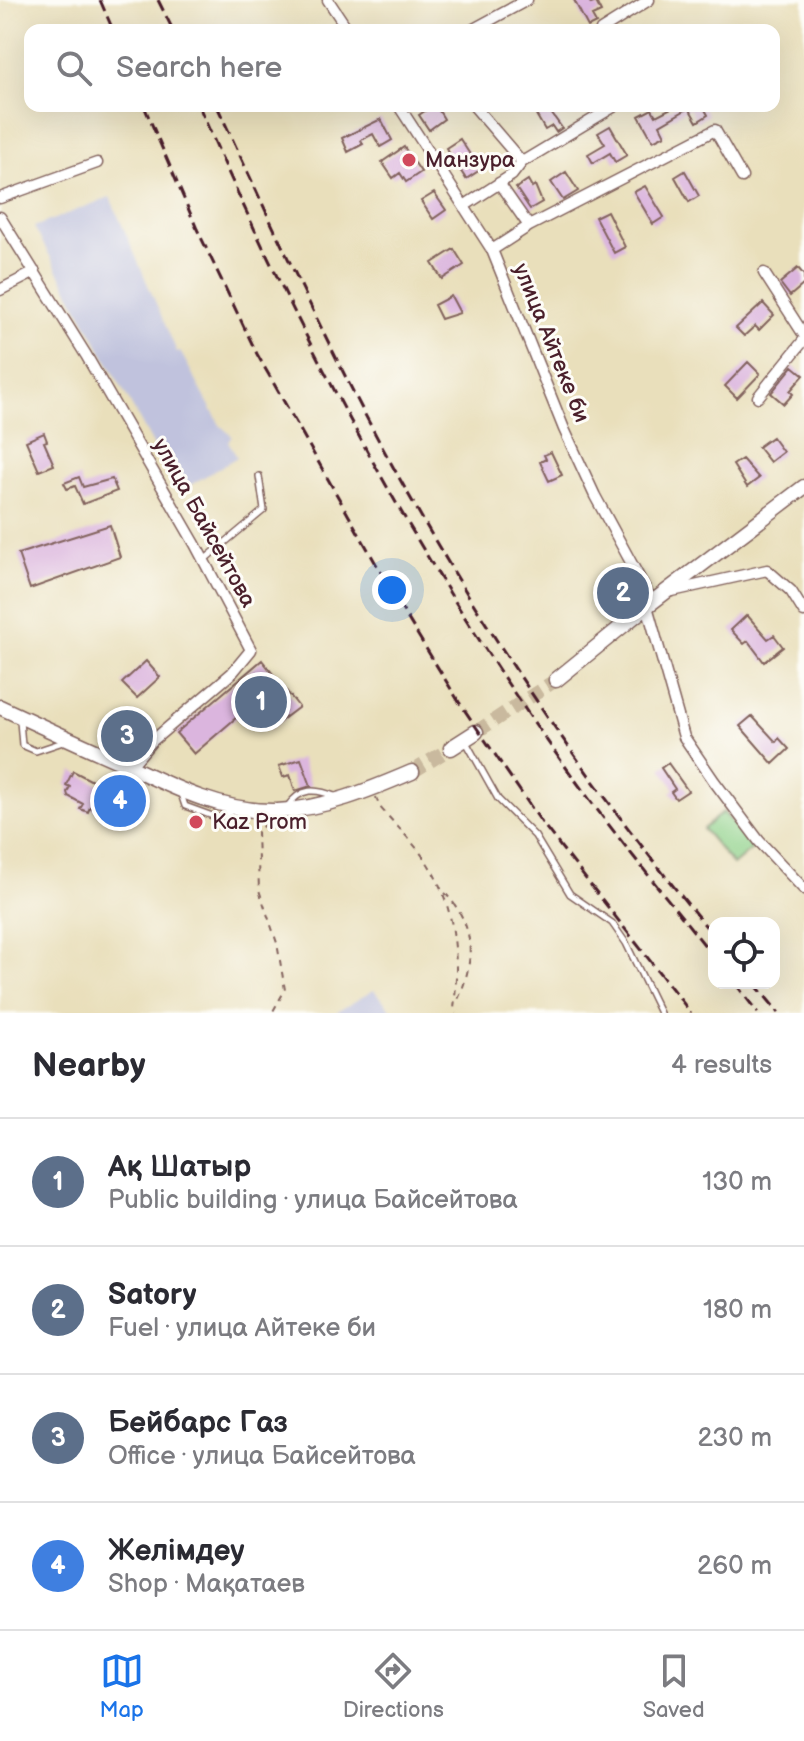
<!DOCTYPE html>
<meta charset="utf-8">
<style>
body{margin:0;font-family:"Balsamiq Sans",sans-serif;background:#f7f7f7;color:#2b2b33}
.controls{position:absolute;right:24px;bottom:24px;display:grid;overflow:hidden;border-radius:16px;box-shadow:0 8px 32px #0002}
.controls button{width:72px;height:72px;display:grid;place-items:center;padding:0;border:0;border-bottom:2px solid #e1e1e2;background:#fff;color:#2b2b33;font:40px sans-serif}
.you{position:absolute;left:392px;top:590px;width:28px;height:28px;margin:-20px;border:6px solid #fff;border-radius:50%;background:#1a73e8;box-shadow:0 0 0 12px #1a73e833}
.badge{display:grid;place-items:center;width:52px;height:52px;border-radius:50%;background:#1a73e8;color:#fff;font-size:26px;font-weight:700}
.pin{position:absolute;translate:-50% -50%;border:4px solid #fff;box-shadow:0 2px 8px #0006}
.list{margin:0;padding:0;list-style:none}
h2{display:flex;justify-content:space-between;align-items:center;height:104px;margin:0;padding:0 32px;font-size:34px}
h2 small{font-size:26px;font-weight:400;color:#7c7c81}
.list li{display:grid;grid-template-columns:52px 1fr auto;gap:24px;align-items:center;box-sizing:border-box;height:128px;padding:0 32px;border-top:2px solid #e1e1e2}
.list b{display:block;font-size:30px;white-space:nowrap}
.list p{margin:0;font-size:26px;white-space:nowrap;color:#7c7c81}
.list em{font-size:26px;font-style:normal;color:#7c7c81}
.icon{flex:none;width:44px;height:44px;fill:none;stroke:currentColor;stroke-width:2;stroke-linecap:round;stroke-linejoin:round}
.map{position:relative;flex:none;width:804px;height:1013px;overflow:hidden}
.search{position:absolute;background:#fff;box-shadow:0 8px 32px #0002;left:24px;right:24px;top:24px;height:88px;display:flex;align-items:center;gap:20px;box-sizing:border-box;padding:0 28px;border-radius:16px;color:#7c7c81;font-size:30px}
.sheet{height:616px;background:#fff}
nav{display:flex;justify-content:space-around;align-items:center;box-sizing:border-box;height:112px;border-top:2px solid #e1e1e2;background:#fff;font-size:22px;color:#7c7c81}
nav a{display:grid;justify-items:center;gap:4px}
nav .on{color:#1a73e8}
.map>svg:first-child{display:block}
.industrial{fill:#c0c2dd}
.green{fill:#8ed189;stroke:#6c785a;stroke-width:2}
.building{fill:#dbb5de}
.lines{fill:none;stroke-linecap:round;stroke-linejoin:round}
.secondary-tunnel{stroke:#c9b99e;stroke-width:14;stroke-dasharray:14 7;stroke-linecap:butt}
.lane-casing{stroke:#82625d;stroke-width:8}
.street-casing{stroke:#82625d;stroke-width:13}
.secondary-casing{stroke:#82625d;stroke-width:17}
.path{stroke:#82625d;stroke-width:2;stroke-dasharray:6 6;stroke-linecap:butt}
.lane{stroke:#fff;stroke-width:5}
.street{stroke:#fff;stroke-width:10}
.secondary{stroke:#fff;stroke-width:14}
.rail{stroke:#4a1f2b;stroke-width:3;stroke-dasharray:12 6;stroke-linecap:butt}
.poi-dot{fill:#d1495b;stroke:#fdfcf7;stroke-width:3}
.labels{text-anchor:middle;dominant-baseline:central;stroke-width:6;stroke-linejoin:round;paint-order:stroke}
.poi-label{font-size:22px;fill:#4a1f2b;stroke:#fdfcf7;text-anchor:start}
.street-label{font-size:22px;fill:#4a1f2b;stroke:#fdfcf7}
</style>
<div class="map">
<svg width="804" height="1013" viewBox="0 0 804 1013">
<rect width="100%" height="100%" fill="#fdfcf7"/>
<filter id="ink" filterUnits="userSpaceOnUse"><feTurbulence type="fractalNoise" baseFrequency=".0125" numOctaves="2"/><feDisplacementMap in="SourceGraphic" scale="16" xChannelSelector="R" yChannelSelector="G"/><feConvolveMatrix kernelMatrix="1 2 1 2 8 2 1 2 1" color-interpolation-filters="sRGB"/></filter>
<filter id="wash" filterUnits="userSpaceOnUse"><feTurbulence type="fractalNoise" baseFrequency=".006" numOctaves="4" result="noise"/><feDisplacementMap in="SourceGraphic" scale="32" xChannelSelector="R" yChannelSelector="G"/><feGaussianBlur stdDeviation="1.8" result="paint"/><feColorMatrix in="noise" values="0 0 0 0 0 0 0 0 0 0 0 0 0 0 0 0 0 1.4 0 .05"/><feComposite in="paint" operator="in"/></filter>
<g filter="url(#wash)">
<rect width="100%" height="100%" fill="#e9dfbb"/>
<path class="industrial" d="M110 197 177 352 180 351 220 425 232 436 228 442 237 457 179 492 34 227Z
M374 990 394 1013H335Z"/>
<path class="green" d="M723 812 753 848 733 865 703 829Z"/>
<g id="blocks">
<path class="building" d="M574 0H589L591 4 596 2 601 12 592 16 596 23 588 27Z
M432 106H436L444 119 429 130 419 115Z
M531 106H546L562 128 556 132 552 126 545 130Z
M675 106H703L708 115 697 122 689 108 660 125 665 135 653 141 639 116 652 109 656 116Z
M381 119 392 140 380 147 373 134 361 140 363 144 348 152 342 138Z
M610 126 627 155 615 162 610 153 593 163 588 154 605 144 598 133Z
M460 139 480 170 466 179 446 148Z
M404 147 421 172 406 182 400 173 393 178 382 162Z
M685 171 699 196 689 202 675 177Z
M566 172 578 191 563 200 551 182Z
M528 180 532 187 535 185 542 202 530 209 516 188Z
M645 186 664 217 653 224 634 192Z
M434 193 446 210 433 219 421 201Z
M607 211 625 247 614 253 595 217Z
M454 249 464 265 442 279 432 263Z
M798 268 804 275V284L790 296 780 283Z
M451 296 460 313 441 319 434 305Z
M763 303 774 315 759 330 755 326 744 336 736 328Z
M748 362 760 374 737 398 725 386Z
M793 366 804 375 790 391 793 394 784 404 771 393Z
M44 433 47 441 44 442 54 465 39 471 26 441Z
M772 437 783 452 770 462 758 447Z
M551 452 562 475 549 481 540 462 546 459 544 455Z
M742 459 759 478 747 487 733 465Z
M79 477 83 487 112 479 117 491 83 504 75 486 67 489 64 483Z
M110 525 120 557 30 589 18 554Z
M747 615 768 639 774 635 783 647 764 662 748 641 744 644 731 630Z
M262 660 299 707 270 729 251 705 194 754 176 733Z
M146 661 160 677 137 698 122 683Z
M752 716 776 742 779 738 789 749 773 764 740 726Z
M301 759 311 786 295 791 290 775 283 777 279 766Z
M668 763 688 791 676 799 671 792 675 789 661 768Z
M73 771 131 801 127 808 102 798 96 810 90 807 88 812 80 809 83 804 68 796 67 792 70 787 66 785Z"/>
</g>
</g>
<g filter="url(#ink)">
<use href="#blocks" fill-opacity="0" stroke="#82625d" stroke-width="2"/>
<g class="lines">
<path class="secondary-tunnel" d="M476 732 556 680
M412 772 451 748"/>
<g class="lane-casing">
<path id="lane" d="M204 560 264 510 259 476
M20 721 22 745 36 751 66 741
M465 740 498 799 535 836 570 894 612 923 626 943 660 1013
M181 794 185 806 218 818 235 810
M287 807C301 787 315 788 337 797"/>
</g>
<g class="street-casing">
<path id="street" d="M328 0 348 30
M472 30 527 0
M601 30 649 0
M399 106 492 250 564 429 595 496 653 603
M474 106 522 162
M499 183 529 226
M0 198 97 163
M464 206 512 175 522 162 615 106
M0 217 86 355 195 544 251 650 232 673 151 742 130 767
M492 250 529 226 715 130 742 177
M764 273 804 335
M0 290 35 272
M758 397 804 340
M672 591 767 570 791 591 804 612
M647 606 684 737 714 781 759 841 804 889"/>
</g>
<g class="secondary-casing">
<path id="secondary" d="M556 680 647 606 804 487
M0 707C39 725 77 743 116 760 166 784 221 813 277 811 324 809 370 790 412 772
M451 748 476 732"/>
</g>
<path class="path" d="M376 797 379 806C396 826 418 846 431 869 456 910 459 962 454 1009L456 1013
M266 823 257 832 259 890 277 943 285 990 272 1013
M445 893C477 927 475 963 456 1004"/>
<use href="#lane" class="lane"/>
<use href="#street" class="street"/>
<use href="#secondary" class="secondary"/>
<path class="rail" d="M100 0 113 30
M158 0 173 30
M144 106 197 229 257 354 400 606 459 702 542 823 691 1013
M199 106C299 337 418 562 565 766 612 832 664 894 714 957
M217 106C264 207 310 308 361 407 459 595 578 773 714 936
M735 983 758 1013
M754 983 779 1013"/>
</g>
</g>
<g class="poi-dot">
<circle cx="409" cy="160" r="8"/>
<circle cx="196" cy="822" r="8"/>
</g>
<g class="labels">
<g class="poi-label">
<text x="425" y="160">Манзура</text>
<text x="212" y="822">Kaz Prom</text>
</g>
<g class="street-label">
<text transform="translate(551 343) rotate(68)">улица Айтеке би</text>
<text transform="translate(204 523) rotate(61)">улица Байсейтова</text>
</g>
</g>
</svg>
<div class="controls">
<button><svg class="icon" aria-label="locate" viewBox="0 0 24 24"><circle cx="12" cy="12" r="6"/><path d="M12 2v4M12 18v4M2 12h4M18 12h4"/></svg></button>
</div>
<div class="you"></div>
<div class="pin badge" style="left:261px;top:702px;background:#5c6f8a">1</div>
<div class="pin badge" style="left:623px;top:593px;background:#5c6f8a">2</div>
<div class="pin badge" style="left:127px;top:736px;background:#5c6f8a">3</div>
<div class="pin badge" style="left:120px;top:801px;background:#3f7fe0">4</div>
<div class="search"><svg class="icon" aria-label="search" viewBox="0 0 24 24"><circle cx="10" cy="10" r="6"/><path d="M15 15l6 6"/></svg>Search here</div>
</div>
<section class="sheet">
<h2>Nearby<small>4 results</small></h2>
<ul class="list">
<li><span class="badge" style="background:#5c6f8a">1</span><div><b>Ақ Шатыр</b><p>Public building · улица Байсейтова</p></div><em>130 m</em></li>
<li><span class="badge" style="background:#5c6f8a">2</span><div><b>Satory</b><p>Fuel · улица Айтеке би</p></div><em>180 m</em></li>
<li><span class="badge" style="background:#5c6f8a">3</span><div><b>Бейбарс Газ</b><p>Office · улица Байсейтова</p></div><em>230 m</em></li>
<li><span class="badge" style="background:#3f7fe0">4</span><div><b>Желімдеу</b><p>Shop · Мақатаев</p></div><em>260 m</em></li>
</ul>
</section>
<nav>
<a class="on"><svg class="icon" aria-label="map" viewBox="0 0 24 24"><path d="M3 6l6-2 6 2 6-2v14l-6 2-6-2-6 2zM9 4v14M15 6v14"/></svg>Map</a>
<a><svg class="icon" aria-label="directions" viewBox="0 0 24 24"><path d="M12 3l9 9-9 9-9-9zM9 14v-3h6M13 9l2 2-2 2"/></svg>Directions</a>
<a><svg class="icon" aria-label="saved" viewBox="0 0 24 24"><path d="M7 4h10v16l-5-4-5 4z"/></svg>Saved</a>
</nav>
